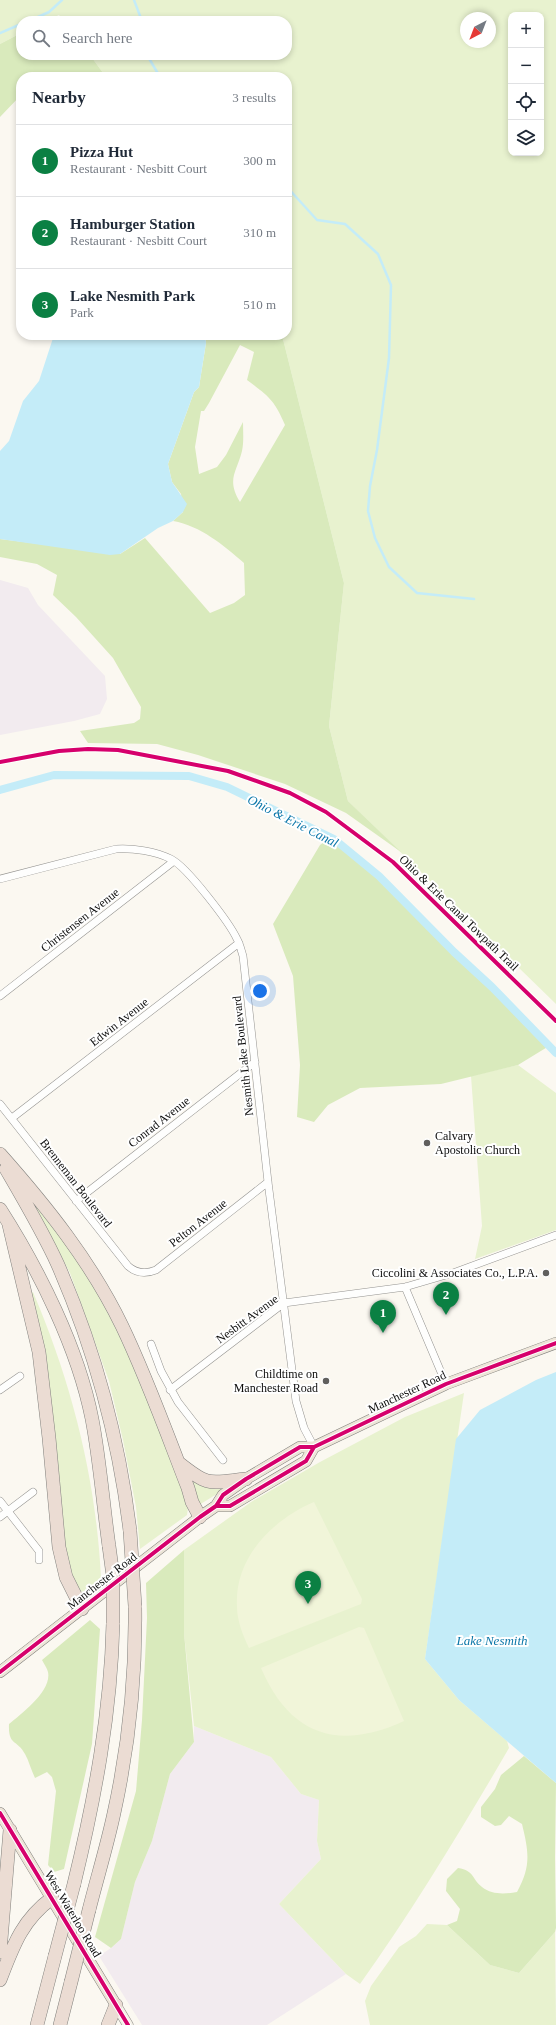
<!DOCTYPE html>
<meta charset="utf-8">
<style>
body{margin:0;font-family:Georgia,serif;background:#f2f2f3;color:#1f2937}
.controls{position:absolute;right:12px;top:12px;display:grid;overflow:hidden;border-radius:8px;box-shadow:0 2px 6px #0003}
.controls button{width:36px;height:36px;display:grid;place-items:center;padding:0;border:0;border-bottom:1px solid #e0e1e3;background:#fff;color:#1f2937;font:20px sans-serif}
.compass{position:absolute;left:460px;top:12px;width:36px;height:36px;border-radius:50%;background:#fff;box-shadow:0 2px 6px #0003;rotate:222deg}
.you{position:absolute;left:260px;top:991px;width:14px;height:14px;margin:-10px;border:3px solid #fff;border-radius:50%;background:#1a73e8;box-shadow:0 0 0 6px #1a73e833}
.badge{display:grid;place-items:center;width:26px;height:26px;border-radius:50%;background:#0b8043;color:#fff;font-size:13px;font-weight:700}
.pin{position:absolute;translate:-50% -33px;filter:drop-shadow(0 1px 2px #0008)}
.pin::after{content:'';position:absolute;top:21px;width:14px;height:12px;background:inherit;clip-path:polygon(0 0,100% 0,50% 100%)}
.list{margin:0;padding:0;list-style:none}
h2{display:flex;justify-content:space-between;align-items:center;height:52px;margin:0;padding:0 16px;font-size:17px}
h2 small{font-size:13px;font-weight:400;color:#747a83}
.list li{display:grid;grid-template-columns:26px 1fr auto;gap:12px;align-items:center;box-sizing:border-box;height:72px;padding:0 16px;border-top:1px solid #e0e1e3}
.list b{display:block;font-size:15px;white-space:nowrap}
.list p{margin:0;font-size:13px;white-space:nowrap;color:#747a83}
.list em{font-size:13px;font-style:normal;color:#747a83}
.icon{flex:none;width:22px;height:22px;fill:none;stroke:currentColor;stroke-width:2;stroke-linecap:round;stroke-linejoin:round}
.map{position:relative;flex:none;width:556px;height:2025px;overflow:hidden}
.search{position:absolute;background:#fff;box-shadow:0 2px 6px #0003;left:16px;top:16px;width:276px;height:44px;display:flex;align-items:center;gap:10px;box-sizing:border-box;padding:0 14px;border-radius:16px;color:#747a83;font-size:15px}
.panel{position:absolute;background:#fff;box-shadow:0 2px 6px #0003;left:16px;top:72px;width:276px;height:268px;border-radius:16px}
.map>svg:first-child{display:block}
.industrial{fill:#f2ebef}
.green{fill:#e8f2cf;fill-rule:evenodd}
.forest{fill:#d9eabc;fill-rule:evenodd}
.pitch{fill:#f1f5d9}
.water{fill:#c4ecf8}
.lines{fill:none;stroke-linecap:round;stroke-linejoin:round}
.stream{stroke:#c4ecf8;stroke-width:2.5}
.canal{stroke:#c4ecf8;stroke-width:8}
.street-casing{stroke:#949390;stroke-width:8}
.secondary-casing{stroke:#8b8986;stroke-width:11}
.primary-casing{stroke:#81807d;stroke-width:12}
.highway-casing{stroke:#81807d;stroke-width:14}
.street{stroke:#fefefd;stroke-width:7}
.secondary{stroke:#f5f2e8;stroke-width:10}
.primary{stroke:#ede5d8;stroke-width:11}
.highway{stroke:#ebdcd3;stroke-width:13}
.highway-bridge-casing{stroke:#81807d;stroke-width:14;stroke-linecap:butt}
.highway-bridge{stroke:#ebdcd3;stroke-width:13}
.cycleway-casing{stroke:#fff;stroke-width:6}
.cycleway{stroke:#d6006c;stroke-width:4}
.poi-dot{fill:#605f5d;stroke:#fff;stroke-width:1.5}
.labels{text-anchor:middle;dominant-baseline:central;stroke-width:4;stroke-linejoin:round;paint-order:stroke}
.street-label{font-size:12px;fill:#0d0d0d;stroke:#fff}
.poi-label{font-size:12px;fill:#0d0d0d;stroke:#fff;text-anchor:end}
.water-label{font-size:13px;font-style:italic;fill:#0c77a9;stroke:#fff}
</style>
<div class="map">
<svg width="556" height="2025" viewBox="0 0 556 2025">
<rect width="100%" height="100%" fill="#fbf8f1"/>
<path class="industrial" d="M0 580 28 588 38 605 105 676 107 699 100 714 74 721 0 735Z
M194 1726 271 1757 301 1794 319 1800 317 1841 321 1859 279 1904 346 1974 267 2025H142L99 1956 111 1948 121 1939 135 1882 152 1841 170 1774 194 1742Z"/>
<path class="green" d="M0 0H556V1004L348 801 329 726 344 583 282 335H287V77H106L90 55H287V21H64L59 15 46 21H21V33L0 44ZM511 15H541V153H511ZM466 18H490V42H466Z
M518 1065 556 1093V1230L475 1259 482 1226 471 1076Z
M37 1204C54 1228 73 1251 88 1276 129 1347 158 1423 189 1500L187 1515 140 1549 136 1507 123 1440 109 1381 70 1273 35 1206Z
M33 1292C72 1384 96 1478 101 1578L86 1591 80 1592 74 1585 64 1543 31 1293Z
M464 1393 425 1659 459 1700 507 1741 509 1748C462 1829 414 1908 360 1984L346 1974 279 1904 321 1859 317 1841 319 1800 301 1794 271 1757 194 1726 184 1633V1550L251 1502 320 1462 405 1417Z
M189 1477 225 1489 199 1505Z
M427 1924 447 1925 490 1965 519 1973 555 1932 556 2025H370L365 2001 371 1986 399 1947 416 1936Z"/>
<path class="forest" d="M21 33V55H90L106 77H21V95L0 117V44Z
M205 335H282L344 583 329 726 348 801 401 852 346 813 285 784 198 755 157 744 88 743 80 731 134 723 140 719 141 707 113 658 76 617 53 595 57 575 37 564 0 557V539L120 554 145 538 210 613 234 603 245 595 244 563C223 545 201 526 173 521L183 512 181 494 172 482 168 464 194 392 199 387 206 343ZM240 345 254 352 247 380C268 396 274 399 285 425L240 502C226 479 237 472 242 451 244 442 243 431 243 422L226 455 217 467 199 474 195 447 201 411H204L209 403Z
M331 837C409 901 479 973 549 1046L518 1065 441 1084 360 1088 328 1105 314 1122 297 1117 300 1065 293 976 273 924 320 845Z
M184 1550V1633L194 1742 170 1774 152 1841 135 1882 121 1939 111 1948 95 1937 136 1791 142 1720 147 1618 146 1583Z
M90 1620 100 1629 92 1744 64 1869 54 1872 48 1865 56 1791 52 1777 47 1772 35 1778C31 1770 29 1761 25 1754 17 1739 8 1746 9 1724 21 1714 52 1691 48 1672 47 1668 44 1664 42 1660Z
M524 1756 556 1783 555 1857 556 1928 555 1932 519 1973 490 1965 447 1925 457 1921 460 1909 446 1891 447 1879 458 1868C475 1871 471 1878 482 1887 492 1895 505 1894 517 1892 531 1866 529 1853 522 1824L509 1816 501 1825 495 1826 481 1817V1807L495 1789 501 1775Z"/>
<path class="pitch" d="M314 1502 362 1599 361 1604 249 1648C243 1636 237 1620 237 1607 234 1558 272 1520 314 1502Z
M359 1627 364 1628 404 1721C339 1751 290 1736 261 1668Z"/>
<path class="water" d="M54 335H205L206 343 199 387 194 392 168 464 172 482 187 504 183 512 173 521 158 528 120 554 110 555 0 539V451L9 441 23 401 39 381Z
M556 1372V1783L459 1700 425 1659 456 1439 480 1410 536 1380Z"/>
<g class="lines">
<path class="stream" d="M134 0 142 21
M29 21 49 12 62 0
M0 33 21 24
M147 55 160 77
M287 187 317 220 345 224 378 254 391 285 389 358 377 450 370 486 368 511 375 538 389 567 417 593 474 599"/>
<path class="canal" d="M0 790 54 775 189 776 227 787 334 839 379 876 454 952 492 987 556 1053"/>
<g class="street-casing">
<path id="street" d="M0 879 116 849C133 848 155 851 171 859 187 867 229 922 237 939 240 944 241 950 243 956L268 1182 296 1401 304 1428 314 1447
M0 996 174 861
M0 1104 128 1266C137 1274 146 1274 156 1270L268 1182
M12 1118 239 943
M76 1201 255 1062
M405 1287 446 1384
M151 1344 161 1371 178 1402 223 1460
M0 1390 20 1376
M170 1390 284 1303 405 1287 453 1273 556 1235
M0 1501 39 1551V1560
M0 1517 33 1492"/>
</g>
<g class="secondary-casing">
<path id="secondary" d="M116 2005 128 2025"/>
</g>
<g class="primary-casing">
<path id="primary" d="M216 1506H230L306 1461 314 1447
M0 1672 200 1517 216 1506 223 1495 246 1479 300 1447H314L446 1384 556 1343
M0 1813 116 2005"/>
</g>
<g class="highway-casing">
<path id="highway" d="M0 1154C47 1207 91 1262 122 1326 147 1378 167 1434 188 1488L192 1502 200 1517
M6 1169C24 1200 43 1232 58 1265 95 1350 119 1440 130 1531
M0 1209C39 1270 78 1348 92 1419 100 1461 103 1504 109 1546
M9 1225 39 1352 49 1438 59 1547 66 1577 82 1609
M179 1463C209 1487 209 1483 246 1479
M74 1884C95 1798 111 1712 113 1623
M89 1910C97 1878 107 1846 114 1813 129 1745 136 1675 135 1606
M0 1952 10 1830
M0 1980C13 1946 22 1920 52 1898
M37 2025 55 1956
M60 2025 71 1982
M108 2025 116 2005"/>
</g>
<use href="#street" class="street"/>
<use href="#secondary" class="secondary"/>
<use href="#primary" class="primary"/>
<use href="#highway" class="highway"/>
<g class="highway-bridge-casing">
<path id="highway-bridge" d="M130 1531 135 1606
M109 1546 113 1576V1623
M55 1956 74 1884
M71 1982 89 1910"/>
</g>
<use href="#highway-bridge" class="highway-bridge"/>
<g class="cycleway-casing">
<path id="cycleway" d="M0 762 59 751 88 749 118 750 228 771 290 793 326 812 393 862 556 1021
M216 1506H230L306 1461 314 1447
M0 1672 200 1517 216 1506 223 1495 246 1479 300 1447H314L446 1384 556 1343
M0 1813 128 2025"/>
</g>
<use href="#cycleway" class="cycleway"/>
</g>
<g class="poi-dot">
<circle cx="427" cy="1143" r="4"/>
<circle cx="546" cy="1273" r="4"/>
<circle cx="326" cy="1381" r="4"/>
</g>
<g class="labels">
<g class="street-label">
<text transform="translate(459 913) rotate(44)">Ohio &amp; Erie Canal Towpath Trail</text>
<text transform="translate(80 920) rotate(-38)">Christensen Avenue</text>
<text transform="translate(119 1022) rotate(-38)">Edwin Avenue</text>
<text transform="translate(243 1056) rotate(-96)">Nesmith Lake Boulevard</text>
<text transform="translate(159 1122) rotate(-38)">Conrad Avenue</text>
<text transform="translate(76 1183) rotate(52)">Brenneman Boulevard</text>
<text transform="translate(198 1223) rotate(-38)">Pelton Avenue</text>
<text transform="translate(247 1319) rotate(-36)">Nesbitt Avenue</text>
<text transform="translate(407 1392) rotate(-25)">Manchester Road</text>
<text transform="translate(102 1581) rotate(-38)">Manchester Road</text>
<text transform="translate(73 1914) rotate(59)">West Waterloo Road</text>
</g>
<g class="poi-label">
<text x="435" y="1136" text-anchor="start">Calvary<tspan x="435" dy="14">Apostolic Church</tspan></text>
<text x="538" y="1273">Ciccolini &amp; Associates Co., L.P.A.</text>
<text x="318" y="1374">Childtime on<tspan x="318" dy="14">Manchester Road</tspan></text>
</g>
<g class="water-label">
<text transform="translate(293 821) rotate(27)">Ohio &amp; Erie Canal</text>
<text x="492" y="1640">Lake Nesmith</text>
</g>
</g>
</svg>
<div class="controls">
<button>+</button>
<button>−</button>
<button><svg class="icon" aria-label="locate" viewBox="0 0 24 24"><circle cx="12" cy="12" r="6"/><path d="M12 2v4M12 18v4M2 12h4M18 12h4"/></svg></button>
<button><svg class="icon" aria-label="layers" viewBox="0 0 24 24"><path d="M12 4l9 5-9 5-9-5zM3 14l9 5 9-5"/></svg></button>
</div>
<svg class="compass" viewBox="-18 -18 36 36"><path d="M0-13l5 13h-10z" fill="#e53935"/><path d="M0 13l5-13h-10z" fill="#747a83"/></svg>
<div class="you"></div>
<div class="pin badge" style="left:383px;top:1333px">1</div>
<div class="pin badge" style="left:446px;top:1315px">2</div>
<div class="pin badge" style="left:308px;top:1604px">3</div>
<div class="search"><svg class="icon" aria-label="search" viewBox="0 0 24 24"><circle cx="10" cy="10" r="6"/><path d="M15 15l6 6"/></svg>Search here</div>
<section class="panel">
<h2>Nearby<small>3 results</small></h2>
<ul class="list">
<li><span class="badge">1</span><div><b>Pizza Hut</b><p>Restaurant · Nesbitt Court</p></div><em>300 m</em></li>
<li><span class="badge">2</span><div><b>Hamburger Station</b><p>Restaurant · Nesbitt Court</p></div><em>310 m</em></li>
<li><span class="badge">3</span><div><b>Lake Nesmith Park</b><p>Park</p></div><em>510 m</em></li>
</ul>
</section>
</div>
